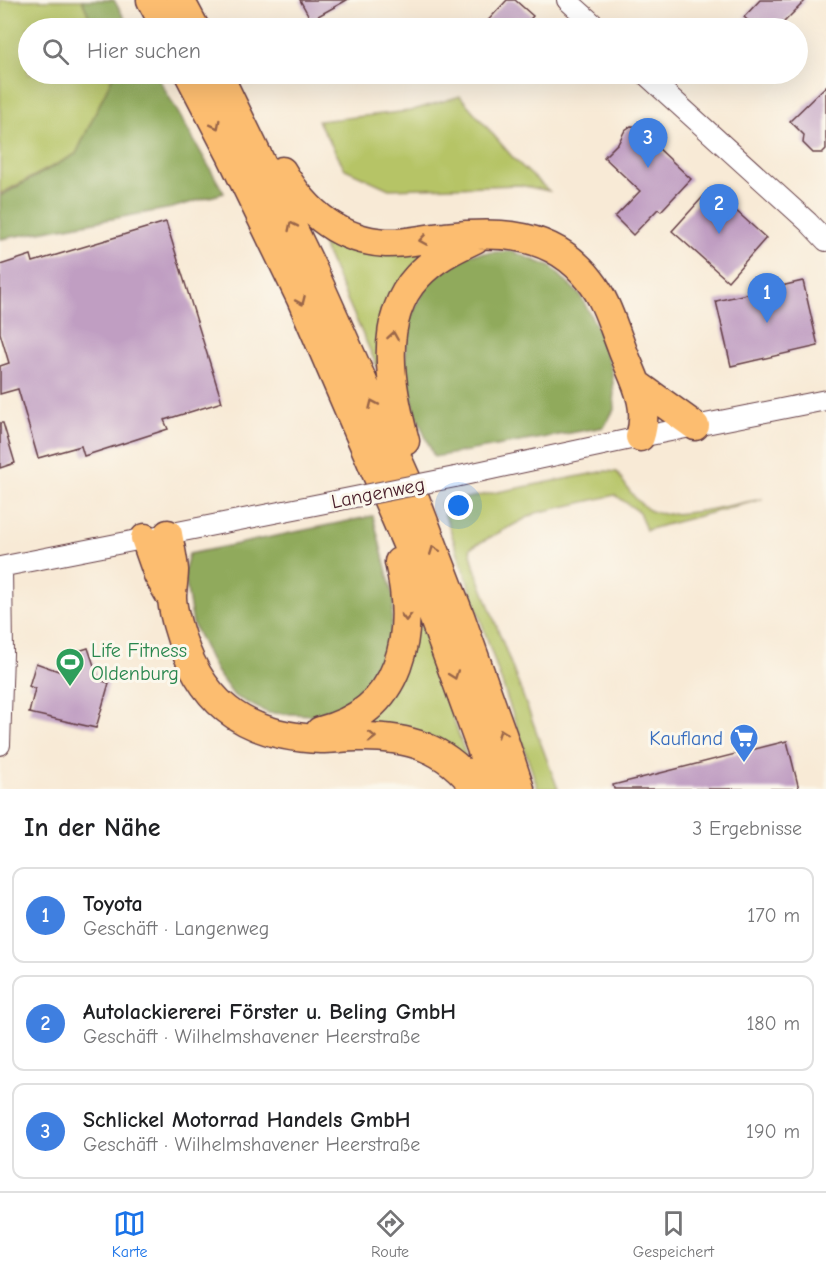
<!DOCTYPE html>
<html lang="de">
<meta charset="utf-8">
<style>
body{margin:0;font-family:"Comic Neue",sans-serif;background:#f2f2f2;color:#202124}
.you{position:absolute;left:459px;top:506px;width:21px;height:21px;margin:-15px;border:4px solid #fff;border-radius:50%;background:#1a73e8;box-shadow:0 0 0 9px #1a73e833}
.badge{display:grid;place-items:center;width:39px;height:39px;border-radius:50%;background:#1a73e8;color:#fff;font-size:20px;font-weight:700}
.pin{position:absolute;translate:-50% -50px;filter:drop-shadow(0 2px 3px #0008)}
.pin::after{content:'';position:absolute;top:32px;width:21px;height:18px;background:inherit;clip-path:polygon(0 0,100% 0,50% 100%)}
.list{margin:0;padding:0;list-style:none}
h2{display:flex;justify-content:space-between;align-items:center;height:78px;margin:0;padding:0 24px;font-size:26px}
h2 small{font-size:20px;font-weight:400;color:#757577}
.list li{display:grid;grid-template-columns:39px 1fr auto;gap:18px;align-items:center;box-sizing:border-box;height:96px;margin:0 12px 12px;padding:0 12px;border:2px solid #e0e0e0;border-radius:12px}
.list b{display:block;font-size:22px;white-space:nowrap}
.list p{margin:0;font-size:20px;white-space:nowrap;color:#757577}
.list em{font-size:20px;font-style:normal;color:#757577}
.icon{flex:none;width:33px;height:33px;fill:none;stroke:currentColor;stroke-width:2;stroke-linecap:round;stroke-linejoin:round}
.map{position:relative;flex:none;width:826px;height:789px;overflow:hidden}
.search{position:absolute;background:#fff;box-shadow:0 6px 24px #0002;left:18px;right:18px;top:18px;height:66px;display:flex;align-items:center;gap:15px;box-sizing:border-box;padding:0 21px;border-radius:33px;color:#757577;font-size:22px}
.sheet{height:402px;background:#fff}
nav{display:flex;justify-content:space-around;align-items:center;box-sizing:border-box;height:84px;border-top:2px solid #e0e0e0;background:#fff;font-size:16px;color:#757577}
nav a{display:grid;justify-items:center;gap:3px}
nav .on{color:#1a73e8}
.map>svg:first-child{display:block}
.green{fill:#b6c466;stroke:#807248;stroke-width:1.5}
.forest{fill:#90aa5b;stroke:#6d6443;stroke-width:1.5}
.building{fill:#c09ec2}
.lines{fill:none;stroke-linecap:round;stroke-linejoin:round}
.minor-casing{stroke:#643d45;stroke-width:22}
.highway-casing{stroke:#643d45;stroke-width:31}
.minor{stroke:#fff;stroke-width:20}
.highway{stroke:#fcbd6f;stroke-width:28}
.minor-bridge-casing{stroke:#643d45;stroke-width:22;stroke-linecap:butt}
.minor-bridge{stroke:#fff;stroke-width:20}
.oneway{stroke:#9a664a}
.labels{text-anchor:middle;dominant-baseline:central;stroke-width:6;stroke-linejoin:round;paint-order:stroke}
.street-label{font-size:20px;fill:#4a1f2b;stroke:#fbf7ec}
.leisure-label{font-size:20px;fill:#27864d;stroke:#fbf7ec;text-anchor:start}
.shop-label{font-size:20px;fill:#366cbe;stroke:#fbf7ec;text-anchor:end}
</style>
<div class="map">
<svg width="826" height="789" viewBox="0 0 826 789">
<rect width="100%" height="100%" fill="#fbf7ec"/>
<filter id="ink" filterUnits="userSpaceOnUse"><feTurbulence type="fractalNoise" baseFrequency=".0167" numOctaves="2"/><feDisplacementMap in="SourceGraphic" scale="12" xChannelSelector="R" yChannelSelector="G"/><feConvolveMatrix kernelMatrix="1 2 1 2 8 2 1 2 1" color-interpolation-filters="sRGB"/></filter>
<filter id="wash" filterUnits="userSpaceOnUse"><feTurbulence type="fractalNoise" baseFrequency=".008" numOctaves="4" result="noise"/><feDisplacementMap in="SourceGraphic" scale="24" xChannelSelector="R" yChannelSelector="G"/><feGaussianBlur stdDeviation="1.35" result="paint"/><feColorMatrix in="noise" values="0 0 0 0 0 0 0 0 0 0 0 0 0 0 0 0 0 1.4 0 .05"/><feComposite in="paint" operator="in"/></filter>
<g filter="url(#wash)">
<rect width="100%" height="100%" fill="#f8ead6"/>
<path class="green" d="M0 0H82L94 28H28V74H114L76 154 0 194Z
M460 96 515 160 549 191 519 185 389 189 345 169 318 121 410 111Z
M314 226 436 245 377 366Z
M606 471 617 472C626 486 636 503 651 511 672 521 739 503 763 499L646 530 639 512 615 495 536 513 470 548 474 566 558 789H538L441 503Z
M419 616 467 759 351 732Z"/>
<path class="forest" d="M82 0H114L130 28H94Z
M114 74H156L224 193 172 208 0 239V196L76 154Z
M511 251 551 267 580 295 599 331 612 371 615 408 604 427 434 457 415 412 405 368 408 322 429 281 468 254Z
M373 516 394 600 389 646 377 675 354 701 314 715 268 713 234 696 216 671 193 624 184 572 189 554Z"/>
<g id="blocks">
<path class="building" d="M300 0H347L311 20Z
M507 0H515L533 16 522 28H481Z
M760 0H806L778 28H756L744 17Z
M826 86V149L822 153H813L803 143 804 135 790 121Z
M631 126 644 127 650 131 654 144 691 179 661 211 658 209 633 235 615 217 640 191 604 157 619 142 625 130Z
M711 188 766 238 728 281 672 231Z
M166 222 222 402 164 420 168 429 84 456 81 446 38 458 18 389 0 394V366L9 363 0 333V265L31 255 33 262Z
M803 281 818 346 731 366 716 301Z
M0 423H3L15 463 0 468Z
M88 648 99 680 109 683 96 728 29 713 35 689 29 686 36 663 64 673 60 662 73 658 72 653Z
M787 741 799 789H614L613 785Z"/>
</g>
</g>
<g filter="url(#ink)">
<use href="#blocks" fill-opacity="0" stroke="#643d45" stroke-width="1.5"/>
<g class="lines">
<g class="minor-casing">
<path id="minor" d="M567 0 598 28
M645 74 808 222 826 241
M455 477 640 437 826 400
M0 567 335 501
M0 745 3 654 2 567"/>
</g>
<g class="highway-casing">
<path id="highway" d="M151 0 166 28
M180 0 195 28
M189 74 230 153 301 299 406 542 481 748 494 789
M218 74 313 270 414 496 460 616 503 737 520 789
M282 171C305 211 338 240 386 243 406 244 425 238 445 237 500 231 553 232 590 280 606 300 612 323 621 346 632 377 651 403 640 437
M638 385 695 426
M405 441C391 390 377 320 417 277 433 259 454 249 475 239
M168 534C170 546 173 558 174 570 174 579 172 588 172 597 172 606 175 616 177 624 198 701 241 736 321 739 333 739 345 737 357 737 407 736 447 747 476 789
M145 538 158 575 169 594
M320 731C403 711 416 634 399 562"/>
</g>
<use href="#minor" class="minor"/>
<use href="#highway" class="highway"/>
<g class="minor-bridge-casing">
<path id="minor-bridge" d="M335 501 455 477"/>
</g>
<use href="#minor-bridge" class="minor-bridge"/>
</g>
<defs><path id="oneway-chevron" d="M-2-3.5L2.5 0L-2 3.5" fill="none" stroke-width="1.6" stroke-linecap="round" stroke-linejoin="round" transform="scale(1.5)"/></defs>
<g class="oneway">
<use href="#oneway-chevron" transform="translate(216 125) rotate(63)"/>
<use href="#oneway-chevron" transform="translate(292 226) rotate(-116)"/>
<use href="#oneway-chevron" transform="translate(423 240) rotate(171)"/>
<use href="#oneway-chevron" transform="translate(301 301) rotate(66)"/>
<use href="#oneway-chevron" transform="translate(393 336) rotate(-81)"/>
<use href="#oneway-chevron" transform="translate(373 404) rotate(-114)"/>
<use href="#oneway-chevron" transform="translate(434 550) rotate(-111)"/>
<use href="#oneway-chevron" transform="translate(406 617) rotate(91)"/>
<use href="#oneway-chevron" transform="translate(454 675) rotate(70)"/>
<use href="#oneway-chevron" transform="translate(502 733) rotate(-109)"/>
<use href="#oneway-chevron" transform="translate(372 737) rotate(1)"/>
</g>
</g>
<defs>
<g id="stadium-pin" transform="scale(1.5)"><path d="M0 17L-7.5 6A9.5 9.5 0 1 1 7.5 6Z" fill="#2e9e5b" stroke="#fbf7ec"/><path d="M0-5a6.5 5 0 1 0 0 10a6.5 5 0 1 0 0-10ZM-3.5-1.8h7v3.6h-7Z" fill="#fff"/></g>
<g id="supermarket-pin" transform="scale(1.5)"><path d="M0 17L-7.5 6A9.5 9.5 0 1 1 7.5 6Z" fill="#3f7fe0" stroke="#fbf7ec"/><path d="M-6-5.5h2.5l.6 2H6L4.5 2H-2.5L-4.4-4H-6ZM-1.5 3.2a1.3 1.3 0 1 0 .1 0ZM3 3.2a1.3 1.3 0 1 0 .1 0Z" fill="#fff"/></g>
</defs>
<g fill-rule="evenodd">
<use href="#stadium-pin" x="70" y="662"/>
<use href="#supermarket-pin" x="744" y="738"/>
</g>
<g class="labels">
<g class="street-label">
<text transform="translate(378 493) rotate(-11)">Langenweg</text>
</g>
<g class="leisure-label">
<text x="91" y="650">Life Fitness<tspan x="91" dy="23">Oldenburg</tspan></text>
</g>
<g class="shop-label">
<text x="723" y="738">Kaufland</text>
</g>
</g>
</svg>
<div class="you"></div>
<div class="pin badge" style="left:767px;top:323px;background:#3f7fe0">1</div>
<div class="pin badge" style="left:719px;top:234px;background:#3f7fe0">2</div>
<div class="pin badge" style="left:648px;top:168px;background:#3f7fe0">3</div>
<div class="search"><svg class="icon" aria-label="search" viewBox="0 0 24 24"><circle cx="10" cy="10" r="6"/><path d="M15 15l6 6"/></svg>Hier suchen</div>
</div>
<section class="sheet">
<h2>In der Nähe<small>3 Ergebnisse</small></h2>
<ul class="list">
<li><span class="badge" style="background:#3f7fe0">1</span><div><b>Toyota</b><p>Geschäft · Langenweg</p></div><em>170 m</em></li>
<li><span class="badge" style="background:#3f7fe0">2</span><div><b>Autolackiererei Förster u. Beling GmbH</b><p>Geschäft · Wilhelmshavener Heerstraße</p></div><em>180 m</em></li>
<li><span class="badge" style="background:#3f7fe0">3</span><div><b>Schlickel Motorrad Handels GmbH</b><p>Geschäft · Wilhelmshavener Heerstraße</p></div><em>190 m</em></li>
</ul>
</section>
<nav>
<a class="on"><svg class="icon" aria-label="map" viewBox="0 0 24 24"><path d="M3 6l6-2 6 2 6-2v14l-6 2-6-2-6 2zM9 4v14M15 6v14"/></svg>Karte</a>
<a><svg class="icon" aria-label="directions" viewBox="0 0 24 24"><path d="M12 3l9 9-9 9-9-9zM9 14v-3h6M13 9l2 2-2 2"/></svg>Route</a>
<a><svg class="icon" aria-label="saved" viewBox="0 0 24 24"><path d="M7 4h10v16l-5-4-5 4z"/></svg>Gespeichert</a>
</nav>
